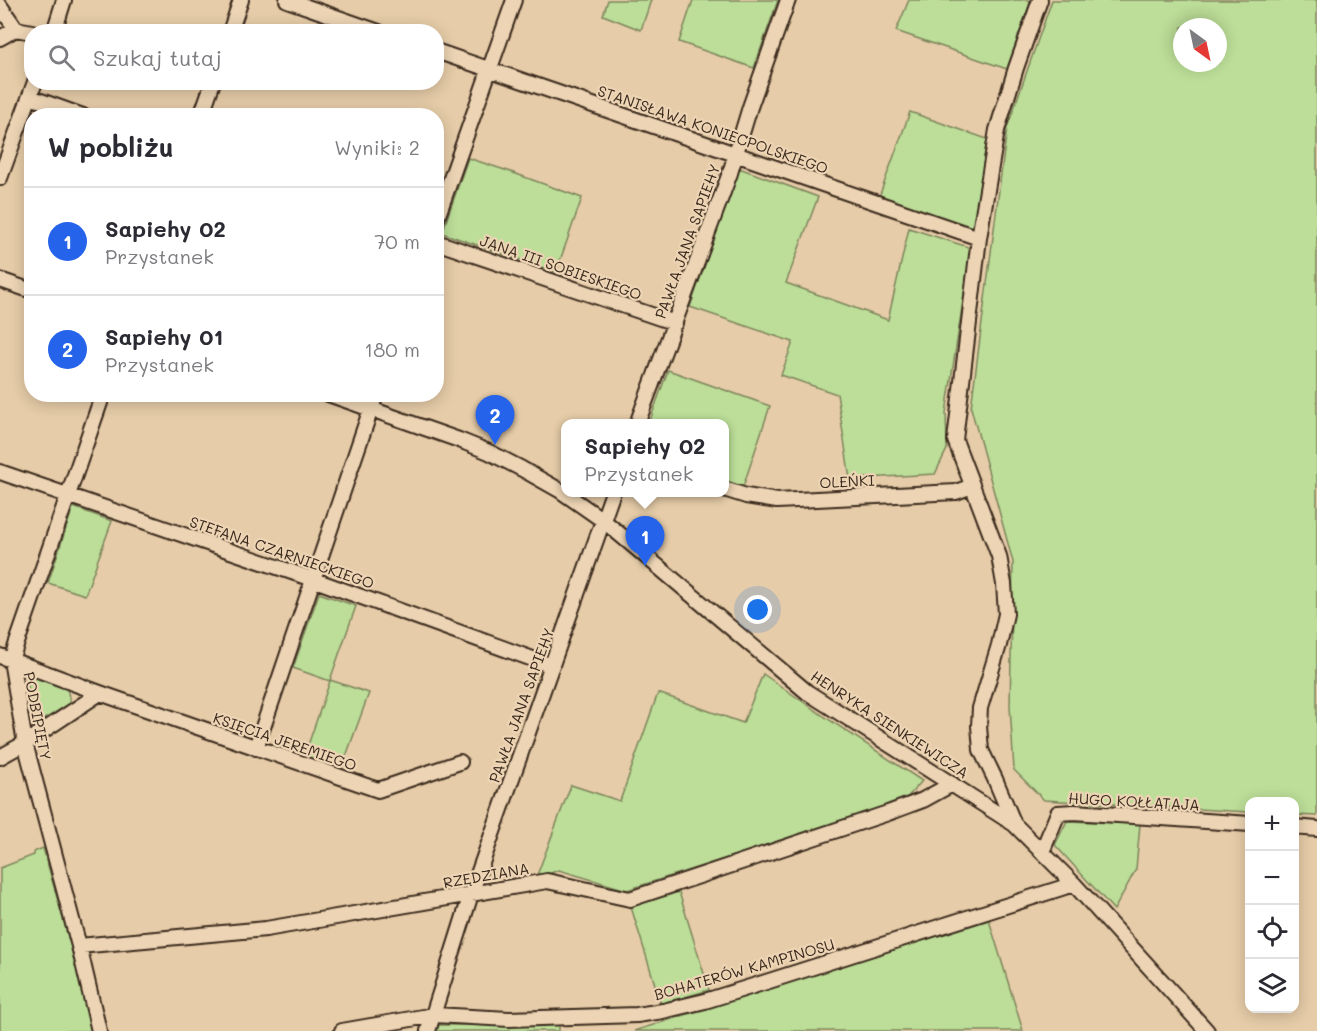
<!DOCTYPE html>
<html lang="pl">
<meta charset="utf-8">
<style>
body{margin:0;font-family:Mali,sans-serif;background:#f7f7f7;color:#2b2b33}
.controls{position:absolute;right:18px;bottom:18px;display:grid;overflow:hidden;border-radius:12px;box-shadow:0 3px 15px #0003}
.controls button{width:54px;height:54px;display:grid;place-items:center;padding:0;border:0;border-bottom:2px solid #e1e1e2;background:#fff;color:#2b2b33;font:30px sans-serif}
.compass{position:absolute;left:1173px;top:18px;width:54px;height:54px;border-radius:50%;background:#fff;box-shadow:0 3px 15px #0003;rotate:147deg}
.you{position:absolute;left:758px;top:610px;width:21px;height:21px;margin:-15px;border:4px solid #fff;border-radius:50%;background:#1a73e8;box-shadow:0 0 0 9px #1a73e833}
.badge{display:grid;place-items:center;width:39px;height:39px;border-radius:50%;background:#2563eb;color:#fff;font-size:20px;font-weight:700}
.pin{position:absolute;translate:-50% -50px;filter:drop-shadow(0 2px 3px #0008)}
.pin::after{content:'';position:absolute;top:32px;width:21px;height:18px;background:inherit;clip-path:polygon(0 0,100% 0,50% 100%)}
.popup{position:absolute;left:561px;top:419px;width:168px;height:78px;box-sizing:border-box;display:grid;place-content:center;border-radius:12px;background:#fff;filter:drop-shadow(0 2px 4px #0005);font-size:20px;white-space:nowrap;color:#7c7c81}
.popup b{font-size:22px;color:#2b2b33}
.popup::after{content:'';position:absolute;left:50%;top:100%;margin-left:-12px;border:12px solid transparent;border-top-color:#fff}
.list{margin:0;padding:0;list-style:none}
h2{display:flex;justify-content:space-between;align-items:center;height:78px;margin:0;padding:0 24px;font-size:26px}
h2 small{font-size:20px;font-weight:400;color:#7c7c81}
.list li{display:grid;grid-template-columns:39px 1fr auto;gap:18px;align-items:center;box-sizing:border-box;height:108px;padding:0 24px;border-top:2px solid #e1e1e2}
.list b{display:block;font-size:22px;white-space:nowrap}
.list p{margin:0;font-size:20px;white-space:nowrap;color:#7c7c81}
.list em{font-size:20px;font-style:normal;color:#7c7c81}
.icon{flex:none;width:33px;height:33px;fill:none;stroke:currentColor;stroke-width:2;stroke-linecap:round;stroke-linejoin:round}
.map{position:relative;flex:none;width:1317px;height:1031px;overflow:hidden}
.search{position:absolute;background:#fff;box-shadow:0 3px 15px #0003;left:24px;top:24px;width:420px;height:66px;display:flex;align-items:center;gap:15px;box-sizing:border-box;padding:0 21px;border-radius:24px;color:#7c7c81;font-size:22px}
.panel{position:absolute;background:#fff;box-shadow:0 3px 15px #0003;left:24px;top:108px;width:420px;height:294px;border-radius:24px}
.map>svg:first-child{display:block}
.green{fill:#bcde98;stroke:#7c845b;stroke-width:1.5;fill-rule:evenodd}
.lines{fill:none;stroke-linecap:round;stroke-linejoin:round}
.minor-casing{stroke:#3b2a1e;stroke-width:18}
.minor{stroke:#ecd4b4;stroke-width:14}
.labels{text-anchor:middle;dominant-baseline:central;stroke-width:4.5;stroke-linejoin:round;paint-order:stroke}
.street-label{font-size:15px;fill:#3b2a1e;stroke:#ecd4b4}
</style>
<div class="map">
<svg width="1317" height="1031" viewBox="0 0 1317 1031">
<rect width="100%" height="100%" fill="#e6cca8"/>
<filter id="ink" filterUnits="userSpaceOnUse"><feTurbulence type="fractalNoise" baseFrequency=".0167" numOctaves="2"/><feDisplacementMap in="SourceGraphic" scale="12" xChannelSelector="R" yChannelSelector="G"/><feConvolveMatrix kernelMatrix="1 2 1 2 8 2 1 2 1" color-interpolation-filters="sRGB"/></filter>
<g filter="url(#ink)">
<path class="green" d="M608 0H651L641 30 603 15Z
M693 0H778L754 68 679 42Z
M909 0H1031L1007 69 896 31Z
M1052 0H1317V816L1295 815 1294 802H1250L1249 812 1044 800 1014 770 1010 706 1013 562 971 408 1007 128ZM1182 27H1218V63H1182Z
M910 112 987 139 974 229 879 197Z
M468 158 508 171 582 198 556 272 442 233Z
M739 168 818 197 786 283 888 320 909 228 971 248 946 413 947 449 935 474 850 479 837 394 781 375 793 342 690 307Z
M668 370 770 406 743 487 725 481 724 424 649 423Z
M73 507 112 521 85 595 48 583Z
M319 593 356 606 330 680 369 693 341 770 304 757 330 681 293 668Z
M25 671 66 686 71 703 35 725Z
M763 674 825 717 922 781 904 801 627 890 559 870 536 878 571 785 620 801 658 693 743 723Z
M1067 821 1140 824 1136 869 1114 910 1055 845Z
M43 848 83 990 91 1031H0V868L34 855V852Z
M679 892 709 990 661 1004 631 907Z
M989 920 1023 1031H634Z
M439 1025H559V1031H437Z"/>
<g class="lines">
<g class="minor-casing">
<path id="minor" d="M287 0 379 32
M0 6 16 29
M54 32 64 0
M230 32 241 0
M0 38 16 29 32 32
M436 51 979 238
M30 97 83 116
M201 116 213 82
M0 178 35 82
M436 221 514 0
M436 242 675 323
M0 280 32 291
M328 394 459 440 489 452 522 469 561 491 604 521 807 692 1014 824 1074 884 1207 1031
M637 424 730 173 750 107 788 0
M0 472 312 579 552 666
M724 489 746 496 777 501 956 492 972 486
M0 656 100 693 378 790 460 762
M256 748 376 394
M0 757 25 743 100 693
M1014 824 995 779 981 750 979 726 980 708 999 645 1006 614 1004 584 999 556 955 440 979 238 997 130 1016 68 1040 0
M1294 827 1317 829
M1042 852 1058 813 1074 812 1250 824
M79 946 266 929 547 881 630 899 888 813 923 800 952 784
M99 1031 79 946 25 743 11 660 103 394
M342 1031 434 1015 509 1019 637 1015 663 1011 705 1001 766 982 1074 884
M428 1031 471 894 613 492"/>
</g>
<use href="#minor" class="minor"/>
</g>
</g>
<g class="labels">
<g class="street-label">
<text transform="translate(713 129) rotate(19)">STANISŁAWA KONIECPOLSKIEGO</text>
<text transform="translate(687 241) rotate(-70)">PAWŁA JANA SAPIEHY</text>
<text transform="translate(561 267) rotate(19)">JANA III SOBIESKIEGO</text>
<text transform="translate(847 481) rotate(-3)">OLEŃKI</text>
<text transform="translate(282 552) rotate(19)">STEFANA CZARNIECKIEGO</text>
<text transform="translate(521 705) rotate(-70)">PAWŁA JANA SAPIEHY</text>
<text transform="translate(38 716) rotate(79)">PODBIPIĘTY</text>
<text transform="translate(890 724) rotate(33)">HENRYKA SIENKIEWICZA</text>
<text transform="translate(285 741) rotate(19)">KSIĘCIA JEREMIEGO</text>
<text transform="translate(1134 801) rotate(3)">HUGO KOŁŁĄTAJA</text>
<text transform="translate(486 875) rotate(-10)">RZĘDZIANA</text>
<text transform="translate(744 969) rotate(-16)">BOHATERÓW KAMPINOSU</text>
</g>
</g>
</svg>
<div class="controls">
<button>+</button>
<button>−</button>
<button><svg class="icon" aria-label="locate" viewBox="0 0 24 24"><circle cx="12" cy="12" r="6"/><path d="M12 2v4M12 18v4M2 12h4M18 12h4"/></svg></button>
<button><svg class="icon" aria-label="layers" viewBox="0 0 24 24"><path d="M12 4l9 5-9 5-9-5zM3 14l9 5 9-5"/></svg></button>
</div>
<svg class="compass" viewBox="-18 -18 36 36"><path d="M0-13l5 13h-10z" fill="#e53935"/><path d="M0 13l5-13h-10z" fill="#7c7c81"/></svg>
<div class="you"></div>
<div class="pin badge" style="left:645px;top:566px">1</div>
<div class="popup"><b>Sapiehy 02</b>Przystanek</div>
<div class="pin badge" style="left:495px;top:445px">2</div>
<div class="search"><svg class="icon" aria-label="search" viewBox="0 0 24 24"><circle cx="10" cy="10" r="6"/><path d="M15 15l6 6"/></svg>Szukaj tutaj</div>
<section class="panel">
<h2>W pobliżu<small>Wyniki: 2</small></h2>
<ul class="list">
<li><span class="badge">1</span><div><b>Sapiehy 02</b><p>Przystanek</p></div><em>70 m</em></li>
<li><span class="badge">2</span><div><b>Sapiehy 01</b><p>Przystanek</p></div><em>180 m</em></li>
</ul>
</section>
</div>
